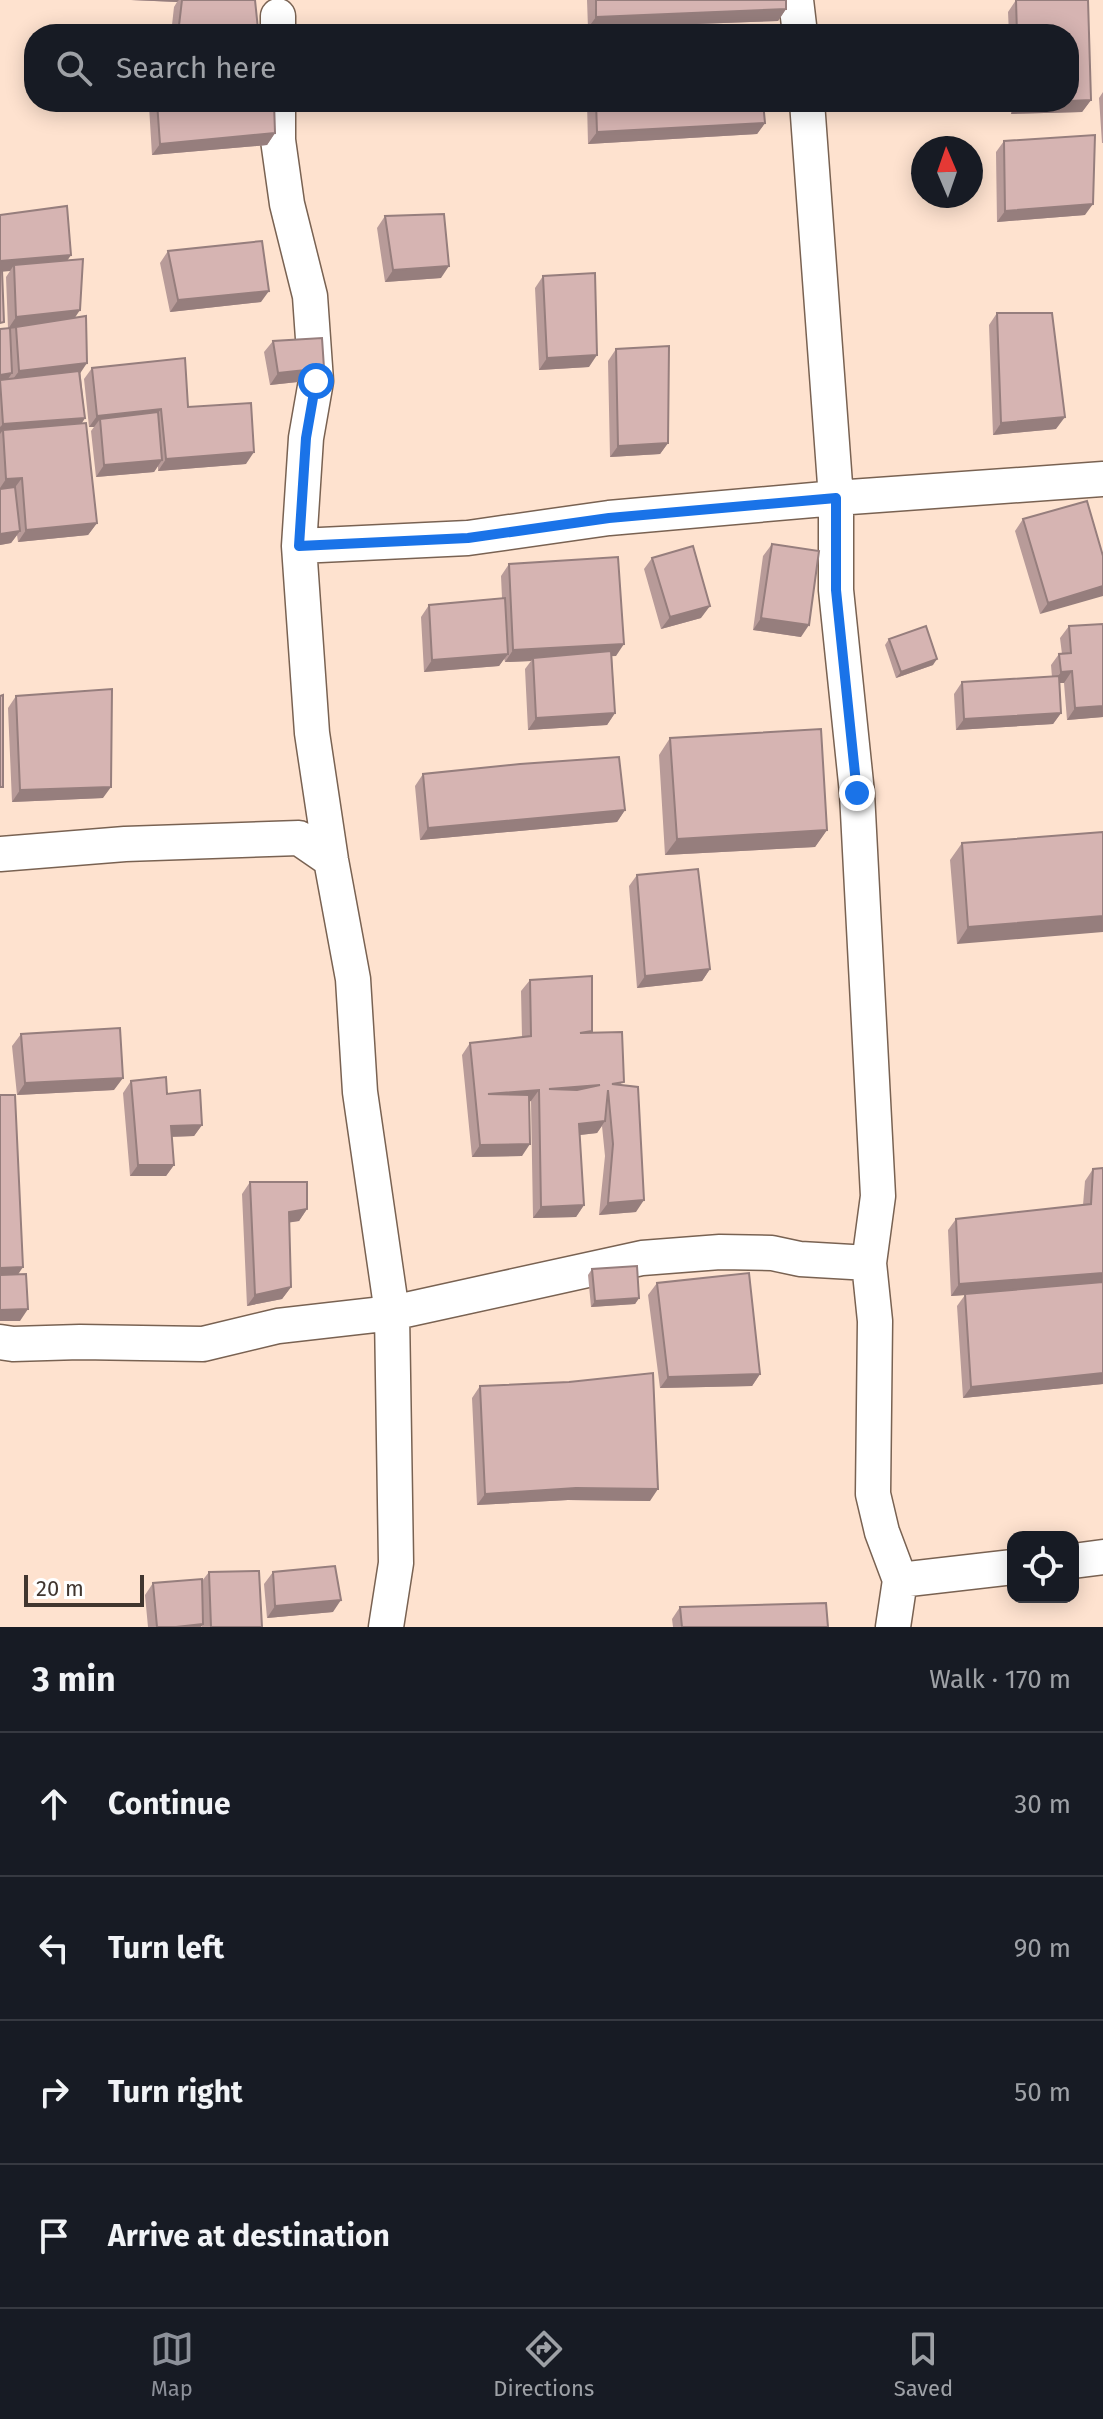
<!DOCTYPE html>
<meta charset="utf-8">
<style>
body{margin:0;font-family:"Fira Sans",sans-serif;background:#242831;color:#f1f3f6}
.controls{position:absolute;right:24px;bottom:24px;display:grid;overflow:hidden;border-radius:16px;box-shadow:0 4px 20px #0003}
.controls button{width:72px;height:72px;display:grid;place-items:center;padding:0;border:0;border-bottom:2px solid #363941;background:#171b24;color:#f1f3f6;font:40px sans-serif}
.compass{position:absolute;left:911px;top:136px;width:72px;height:72px;border-radius:50%;background:#171b24;box-shadow:0 4px 20px #0003;rotate:358deg}
.scale{position:absolute;left:24px;bottom:20px;width:120px;box-sizing:border-box;padding-left:8px;border:4px solid #41362f;border-top:0;font-size:22px;line-height:28px;white-space:nowrap;color:#41362f;-webkit-text-stroke:6px #fff;paint-order:stroke}
.stop{position:absolute;width:24px;height:24px;margin:-18px;border:6px solid #1a73e8;border-radius:50%;background:#fff}
.stop.end{background:#1a73e8;border-color:#fff;box-shadow:0 2px 8px #0008}
.list{margin:0;padding:0;list-style:none}
h2{display:flex;justify-content:space-between;align-items:center;height:104px;margin:0;padding:0 32px;font-size:34px}
h2 small{font-size:26px;font-weight:400;color:#9ea1a6}
.list li{display:grid;grid-template-columns:52px 1fr auto;gap:24px;align-items:center;box-sizing:border-box;height:144px;padding:0 32px;border-top:2px solid #363941}
.list b{display:block;font-size:30px;white-space:nowrap}
.list em{font-size:26px;font-style:normal;color:#9ea1a6}
.icon{flex:none;width:44px;height:44px;fill:none;stroke:currentColor;stroke-width:2;stroke-linecap:round;stroke-linejoin:round}
.map{position:relative;flex:none;width:1103px;height:1627px;overflow:hidden}
.search{position:absolute;background:#171b24;box-shadow:0 4px 20px #0003;left:24px;right:24px;top:24px;height:88px;display:flex;align-items:center;gap:20px;box-sizing:border-box;padding:0 28px;border-radius:32px;color:#9ea1a6;font-size:30px}
.sheet{height:680px;background:#171b24}
nav{display:flex;justify-content:space-around;align-items:center;box-sizing:border-box;height:112px;border-top:2px solid #363941;background:#171b24;font-size:22px;color:#9ea1a6}
nav a{display:grid;justify-items:center;gap:4px}
nav .on{color:#8c9099}
.map>svg:first-child{display:block}
.lines{fill:none;stroke-linecap:round;stroke-linejoin:round}
.minor-casing{stroke:#796252;stroke-width:37}
.minor{stroke:#fff;stroke-width:34}
.wall{fill:#b89b99}
.shaded-wall{fill:#967e7d}
.building{fill:#d6b4b2;stroke:#967e7d;stroke-width:2;fill-rule:evenodd}
.route{stroke:#1a73e8;stroke-width:10}
</style>
<div class="map">
<svg width="1103" height="1627" viewBox="0 0 1103 1627">
<rect width="100%" height="100%" fill="#fee2cf"/>
<g class="lines">
<g class="minor-casing">
<path id="minor" d="M796 0 800 34
M278 34V16
M278 102V140L287 204 310 296 316 381 306 438 299 546 312 733 331 860 353 979 360 1092 392 1313 396 1563 386 1627
M807 102 836 498V590L857 793 878 1196 869 1263 875 1321 873 1494 882 1532 900 1580 893 1627
M299 546 468 538 609 518 836 498 1103 479
M0 854 125 844 299 838 331 860
M0 1342 13 1344 80 1342 203 1344 278 1326 392 1313 642 1258 720 1252 772 1253 800 1259 869 1263
M1073 1561 1103 1557
M900 1580 1013 1567"/>
</g>
<use href="#minor" class="minor"/>
</g>
<path class="wall" d="M131 0H255L254 34H171L174 7 177 2Z
M587 0H786V9L778 21 588 28Z
M1016 0H1088L1091 100 1082 112 1011 114V102H1069V34H1009L1008 12Z
M1103 92V143H1102L1099 98Z
M138 102H274L275 133 267 145 152 155 149 106 138 108Z
M587 102H763L765 123 757 134 588 144Z
M1004 141 1085 215 997 222 996 152Z
M0 215 71 255 67 261 75 317 85 418 82 423 97 523 88 535 18 542 17 535 11 543 0 545V329L8 328 6 277 10 271Z
M385 216 441 278 385 282 377 228Z
M168 251 261 302 170 312 160 263Z
M543 276 589 367 539 370 535 288Z
M997 313 1056 429 993 435 989 325Z
M273 341 316 380 270 385 264 352Z
M616 349 668 443 660 454 610 457 608 361Z
M92 368 188 407 246 464 158 471V466L154 472 96 477 91 431 94 427H89L84 379Z
M1023 519 1103 556 1040 614 1015 531Z
M772 544 801 637 753 630 763 556Z
M652 558 701 618 661 629 644 569Z
M509 564 616 656H612L615 713 607 725 528 730 525 669 531 661 505 662 504 658 499 666 424 672 421 617 429 605 502 598 501 576Z
M1103 624V717L1067 720 1064 683H1059L1061 713 1053 724 956 730 954 694 962 682 1052 677 1051 665 1059 654H1062L1060 638 1069 626Z
M889 639 933 665 896 678 885 645Z
M16 696 103 798 12 802 8 708Z
M670 738 827 830 815 847 665 855 659 755Z
M423 774 625 810 617 822 420 840 415 786Z
M1103 832 957 944 950 860 962 843Z
M637 875 710 969 702 981 637 988 629 886Z
M530 980 592 1031 591 1033 622 1085 636 1212 599 1215 605 1156 602 1126 597 1133 580 1135 584 1205 576 1217 533 1218 531 1101 529 1102 522 1156 472 1157 462 1055 470 1043 522 1037 521 991Z
M21 1034 114 1090 17 1095 12 1046Z
M131 1081 167 1094 202 1125 194 1136 172 1137 174 1165 166 1176H130L123 1093Z
M1103 1168V1384L963 1398 957 1306 965 1295 951 1296 948 1230 956 1219 1083 1205 1085 1181 1093 1169Z
M250 1182 307 1209 299 1221 289 1222 291 1287 282 1299 247 1306 242 1194Z
M592 1269 639 1298 635 1304 591 1307 588 1275Z
M657 1283 760 1374 752 1386 660 1388 648 1295Z
M480 1386 650 1501 568 1500 477 1505 472 1398Z
M209 1572 262 1627H202V1625L201 1627H148L145 1595 153 1583 202 1581Z
M273 1572 333 1612 267 1618 264 1584Z
M680 1607 828 1627H673L672 1619Z"/>
<path class="shaded-wall" d="M131 0H179L177 2Z
M786 9 778 21 588 28 596 17Z
M258 29 254 34H188Z
M1091 100 1082 112 1011 114 1019 102H1069V101Z
M142 102H152L149 106 138 108Z
M765 123 757 134 588 144 597 132Z
M275 133 267 145 152 155 160 144Z
M1093 204 1085 215 997 222 1005 211Z
M71 255 63 266 14 265 10 271 0 272V261Z
M449 266 441 278 385 282 393 270Z
M269 291 261 302 170 312 178 300Z
M80 310 72 322 8 329 16 317Z
M597 355 589 367 539 370 547 358Z
M87 363 79 375 10 383 19 371Z
M324 368 316 380 270 385 278 373Z
M12 373 4 385H0V375Z
M161 409 153 420 100 419 94 427H89L97 416Z
M1065 417 1056 429 993 435 1001 423Z
M85 418 77 430H3L0 434V427L3 424Z
M668 443 660 454 610 457 618 446Z
M254 452 246 464 158 471 166 459Z
M162 460 154 472 96 477 104 465Z
M22 478 13 490 0 488 6 479Z
M97 523 88 535 18 542 26 530Z
M20 531 11 543 0 545V534Z
M1103 586V596L1040 614 1048 603Z
M710 606 701 618 661 629 670 617Z
M761 618 809 625 801 637 753 630Z
M624 644 616 656 533 660V658L531 661 505 662 513 650Z
M508 654 499 666 424 672 432 660Z
M937 659 933 665 896 678 901 672Z
M1072 671 1064 683H1053L1061 672Z
M1103 706V717L1067 720 1075 708Z
M615 713 607 725 528 730 536 718Z
M1061 713 1053 724 956 730 964 719Z
M111 787 103 798 12 802 20 790Z
M625 810 617 822 420 840 428 828Z
M827 830 815 847 665 855 677 839Z
M1103 916V932L957 944 968 927Z
M710 969 702 981 637 988 645 976Z
M123 1078 114 1090 17 1095 25 1083Z
M600 1085 592 1097 549 1089Z
M539 1090 531 1101 479 1105 488 1094Z
M605 1121 597 1133 571 1136 579 1124Z
M202 1125 194 1136 162 1137 171 1126Z
M530 1144 522 1156 472 1157 480 1145Z
M138 1165H174L166 1176H130Z
M644 1200 636 1212 599 1215 608 1203Z
M584 1205 576 1217 533 1218 541 1207Z
M307 1209 299 1221 280 1224 289 1212Z
M23 1267 15 1279H0V1268Z
M1103 1273V1285L951 1296 959 1284Z
M291 1287 282 1299 247 1306 255 1295Z
M639 1298 635 1304 591 1307 595 1301Z
M28 1309 20 1321H0V1310Z
M1103 1373V1384L963 1398 971 1387Z
M760 1374 752 1386 660 1388 668 1377Z
M576 1488 658 1489 650 1501 568 1500 477 1505 485 1494Z
M341 1600 333 1612 267 1618 275 1606Z
M203 1624 201 1627H176Z"/>
<path class="building" d="M182 0H255L258 29 178 34Z
M596 0H786V9L596 17Z
M1016 0H1088L1091 100 1069 101V34H1017Z
M157 102H274L275 133 160 144Z
M596 102H763L765 123 597 132Z
M1095 135 1093 204 1005 211 1004 141Z
M67 206 71 255 0 261V215Z
M444 214 449 266 393 270 385 216Z
M262 241 269 291 178 300 168 251Z
M83 259 80 310 16 317 14 265Z
M0 270H2L4 322 0 323Z
M595 273 597 355 547 358 543 276Z
M997 313H1052L1065 417 1001 423Z
M86 316 87 363 19 371 16 327Z
M10 328 12 373 0 375V329Z
M322 338 324 368 278 373 273 341Z
M669 346 668 443 618 446 616 349Z
M185 358 188 407 251 403 254 452 166 459 161 409 97 416 92 368Z
M79 371 85 418 3 424 0 380Z
M158 412 162 460 104 465 100 419Z
M86 423 97 523 26 530 22 478 6 479 3 430Z
M15 487 20 531 0 534V489Z
M1087 501 1103 556V586L1048 603 1023 519Z
M772 544 819 551 809 625 761 618Z
M693 546 710 606 670 617 652 558Z
M618 557 624 644 513 650 509 564Z
M505 598 508 654 432 660 429 605Z
M1103 624V706L1075 708 1072 671 1061 672 1059 654 1071 653 1069 626Z
M926 626 937 659 901 672 889 639Z
M611 651 615 713 536 718 533 658Z
M1059 676 1061 713 964 719 962 682Z
M112 689 111 787 20 790 16 696Z
M3 695V787H0V696Z
M821 729 827 830 677 839 670 738Z
M619 757 625 810 428 828 423 774 520 764Z
M1103 832V916L968 927 962 843Z
M698 869 710 969 645 976 637 875Z
M592 976V1031L580 1033 622 1032 624 1082 612 1084 638 1087 644 1200 608 1203 613 1144 608 1090 605 1121 579 1124 584 1205 541 1207 539 1090 488 1094 529 1095 530 1144 480 1145 470 1043 531 1036 530 980ZM600 1085 577 1090 549 1089Z
M120 1028 123 1078 25 1083 21 1034Z
M166 1077 167 1094 200 1090 202 1125 171 1126 174 1165H138L131 1081Z
M0 1095H15L23 1267 0 1268Z
M1103 1168V1273L959 1284 956 1219 1091 1204 1093 1169Z
M250 1182H307V1209L289 1212 291 1287 255 1295Z
M637 1266 639 1298 595 1301 592 1269Z
M749 1273 760 1374 668 1377 657 1283Z
M26 1274 28 1309 0 1310V1275Z
M1103 1282V1373L971 1387 965 1294Z
M653 1373 658 1489 576 1488 485 1494 480 1386 569 1382Z
M335 1566 341 1600 275 1606 273 1572Z
M259 1571 262 1627H211L209 1572Z
M202 1579 203 1624 176 1627H157L153 1583Z
M826 1603 828 1627H682L680 1607Z"/>
<g class="lines">
<path class="route" d="M316 381 306 438 299 546 468 538 609 518 836 498V590L857 793"/>
</g>
</svg>
<div class="controls">
<button><svg class="icon" aria-label="locate" viewBox="0 0 24 24"><circle cx="12" cy="12" r="6"/><path d="M12 2v4M12 18v4M2 12h4M18 12h4"/></svg></button>
</div>
<svg class="compass" viewBox="-18 -18 36 36"><path d="M0-13l5 13h-10z" fill="#e53935"/><path d="M0 13l5-13h-10z" fill="#9ea1a6"/></svg>
<div class="scale">20 m</div>
<div class="stop" style="left:316px;top:381px"></div>
<div class="stop end" style="left:857px;top:793px"></div>
<div class="search"><svg class="icon" aria-label="search" viewBox="0 0 24 24"><circle cx="10" cy="10" r="6"/><path d="M15 15l6 6"/></svg>Search here</div>
</div>
<section class="sheet">
<h2>3 min<small>Walk · 170 m</small></h2>
<ul class="list">
<li><svg class="icon" aria-label="ahead" viewBox="0 0 24 24"><path d="M12 20V5M6 11l6-6 6 6"/></svg><div><b>Continue</b></div><em>30 m</em></li>
<li><svg class="icon" aria-label="left" viewBox="0 0 24 24"><path d="M17 20v-9H6M10 6l-5 5 5 5"/></svg><div><b>Turn left</b></div><em>90 m</em></li>
<li><svg class="icon" aria-label="right" viewBox="0 0 24 24"><path d="M7 20v-9h11M14 6l5 5-5 5"/></svg><div><b>Turn right</b></div><em>50 m</em></li>
<li><svg class="icon" aria-label="arrive" viewBox="0 0 24 24"><path d="M6 21V4h12l-3 4 3 4H6"/></svg><div><b>Arrive at destination</b></div></li>
</ul>
</section>
<nav>
<a class="on"><svg class="icon" aria-label="map" viewBox="0 0 24 24"><path d="M3 6l6-2 6 2 6-2v14l-6 2-6-2-6 2zM9 4v14M15 6v14"/></svg>Map</a>
<a><svg class="icon" aria-label="directions" viewBox="0 0 24 24"><path d="M12 3l9 9-9 9-9-9zM9 14v-3h6M13 9l2 2-2 2"/></svg>Directions</a>
<a><svg class="icon" aria-label="saved" viewBox="0 0 24 24"><path d="M7 4h10v16l-5-4-5 4z"/></svg>Saved</a>
</nav>
